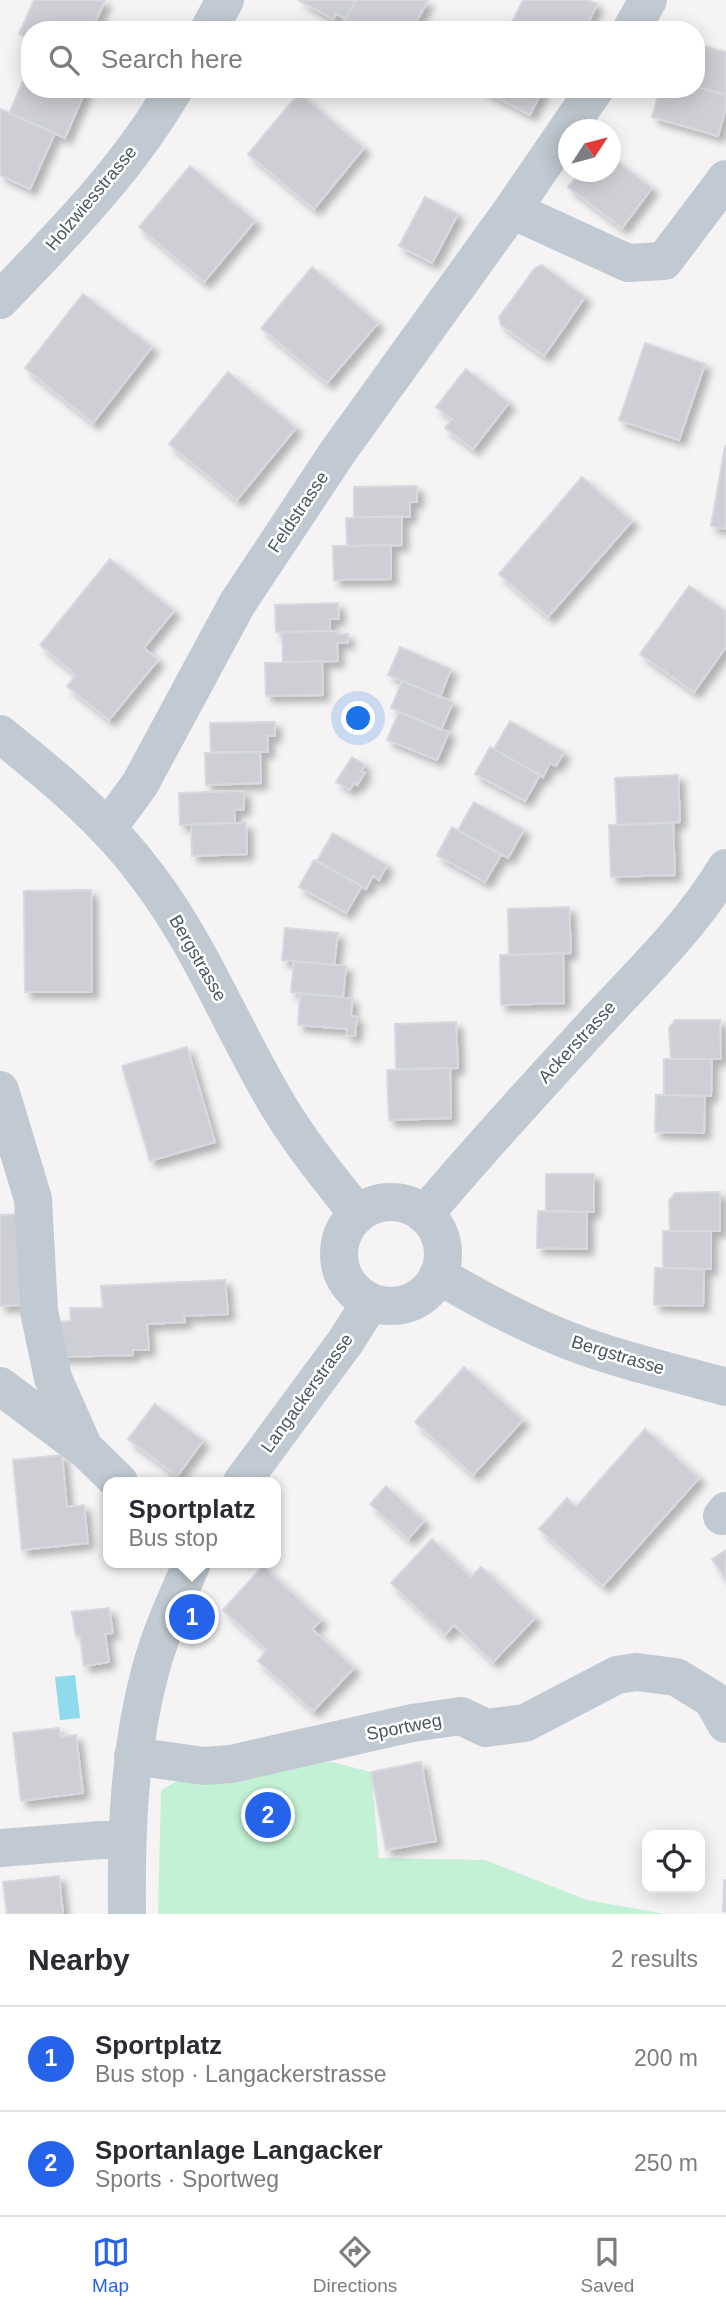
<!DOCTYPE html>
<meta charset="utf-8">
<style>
body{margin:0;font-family:Helvetica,sans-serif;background:#f7f7f7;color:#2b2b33}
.controls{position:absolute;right:21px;bottom:21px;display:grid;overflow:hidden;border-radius:14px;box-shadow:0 4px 18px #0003}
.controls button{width:63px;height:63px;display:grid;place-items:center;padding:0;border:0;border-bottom:2px solid #e1e1e2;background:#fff;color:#2b2b33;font:35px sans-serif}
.compass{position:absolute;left:558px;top:119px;width:63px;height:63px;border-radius:50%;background:#fff;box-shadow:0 4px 18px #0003;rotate:54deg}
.you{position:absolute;left:359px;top:719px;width:24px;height:24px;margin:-18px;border:5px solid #fff;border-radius:50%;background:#1a73e8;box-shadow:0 0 0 10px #1a73e833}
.badge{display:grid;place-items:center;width:46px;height:46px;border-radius:50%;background:#2563eb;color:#fff;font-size:23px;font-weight:700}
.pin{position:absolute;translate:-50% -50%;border:4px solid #fff;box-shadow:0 2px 7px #0006}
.popup{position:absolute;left:103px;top:1477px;width:178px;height:91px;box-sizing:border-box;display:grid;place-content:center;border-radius:14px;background:#fff;filter:drop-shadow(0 2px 5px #0005);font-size:23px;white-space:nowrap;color:#7c7c81}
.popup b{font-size:26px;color:#2b2b33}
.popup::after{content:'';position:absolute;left:50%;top:100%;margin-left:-14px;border:14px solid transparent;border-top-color:#fff}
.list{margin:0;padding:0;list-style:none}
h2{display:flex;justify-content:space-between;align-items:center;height:91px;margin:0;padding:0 28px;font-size:30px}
h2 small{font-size:23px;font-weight:400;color:#7c7c81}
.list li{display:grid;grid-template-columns:46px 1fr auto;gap:21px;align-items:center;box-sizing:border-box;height:105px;padding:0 28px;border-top:2px solid #e1e1e2}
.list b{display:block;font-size:26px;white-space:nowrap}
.list p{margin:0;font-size:23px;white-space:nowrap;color:#7c7c81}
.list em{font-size:23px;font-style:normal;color:#7c7c81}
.icon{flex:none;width:38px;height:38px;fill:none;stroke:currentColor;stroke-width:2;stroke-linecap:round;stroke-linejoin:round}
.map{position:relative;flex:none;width:726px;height:1914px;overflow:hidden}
.search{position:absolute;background:#fff;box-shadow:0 4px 18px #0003;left:21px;right:21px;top:21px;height:77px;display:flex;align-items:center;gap:18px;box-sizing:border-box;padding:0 24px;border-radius:28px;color:#7c7c81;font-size:26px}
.sheet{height:301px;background:#fff}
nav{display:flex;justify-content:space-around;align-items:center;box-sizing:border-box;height:98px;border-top:2px solid #e1e1e2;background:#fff;font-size:19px;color:#7c7c81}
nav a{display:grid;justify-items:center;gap:4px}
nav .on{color:#2563eb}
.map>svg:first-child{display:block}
.green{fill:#c3f1d5}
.water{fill:#90daee}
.building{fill:#cdcfd5;stroke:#d7d9de;stroke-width:2;filter:url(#shadow)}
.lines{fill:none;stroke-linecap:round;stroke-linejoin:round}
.minor{stroke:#c1cad2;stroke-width:38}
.labels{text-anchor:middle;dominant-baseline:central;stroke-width:5;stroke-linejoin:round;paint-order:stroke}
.street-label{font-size:18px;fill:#4a5661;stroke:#fff}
</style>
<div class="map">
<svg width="726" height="1914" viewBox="0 0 726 1914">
<defs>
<filter id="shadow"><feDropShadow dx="6" dy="6" stdDeviation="3.5" flood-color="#0004"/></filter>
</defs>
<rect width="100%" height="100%" fill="#f5f3f3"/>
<path class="green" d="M332 1762 371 1772 379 1858 485 1860 587 1900 665 1914H158L161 1790 181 1779Z"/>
<path class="water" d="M75 1675 80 1718 60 1720 55 1677Z"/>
<path class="building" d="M34 0H105L92 30H30V39L19 34Z
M298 0H356L346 19 336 14 333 19Z
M356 0H428L412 30H347L349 27 343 24Z
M523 0H588L597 4 585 30H512L515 24 512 22Z
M696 44 726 52V95L696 87Z
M30 66V89H86L65 138 9 113Z
M696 87 726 95V107L718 136 652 117 660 89H696Z
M481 89H543L530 115Z
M299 93 364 148 314 209 248 154Z
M0 109 55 133 30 189 0 175Z
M610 156 652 188 622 228 568 187 580 172H610Z
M190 166 255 221 204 282 139 227Z
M425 197 458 214 432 263 399 246Z
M542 265 585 297 544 356 501 325 499 317 535 268Z
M312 267 378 323 327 383 261 328Z
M83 294 152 347 93 423 25 368Z
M645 343 705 364 679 440 619 420Z
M466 369 509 403 473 449 445 428 452 419 436 407Z
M228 372 296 428 237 500 169 444Z
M725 446H726V529L711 526Z
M582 477 632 521 548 617 499 574Z
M417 486V502H410V517H354V487Z
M402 516V545L347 546 346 518Z
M391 545V579L334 580 333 546Z
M110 559 174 611 144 648 158 660 109 720 67 686 76 675 40 645Z
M689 586 726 611V647L694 692 640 654Z
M338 603 339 619H330V631L276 632 275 605Z
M330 631H337V634H348V642L337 643 338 661 283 662 282 632Z
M400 647 451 669 440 697 388 675Z
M322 661 323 695 266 696 265 663Z
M402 681 453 702 441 730 391 708Z
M399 712 449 732 437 760 387 740Z
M510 721 564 752 556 766 550 763 543 777 494 749Z
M275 722V736H268V752H211L210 723Z
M490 747 540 775 525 801 475 774Z
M260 752 261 783 206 785 205 753Z
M352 757 365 765 361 771 365 773 357 785 354 783 350 790 336 782Z
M678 775 680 822 617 825 615 778Z
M244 791V809L234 810 235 823 180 825 179 793Z
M474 802 524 830 508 858 458 830Z
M235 823H246L247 854 192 856 191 824Z
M673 823 675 875 611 877 609 825Z
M452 827 501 855 485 882 437 855Z
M333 833 387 865 379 880 373 876 366 889 317 861Z
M314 860 362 886 346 913 299 887Z
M91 890 92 992H25L24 891Z
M569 907 571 953 509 955 508 909Z
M285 928 338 933 334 965 282 960Z
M563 953 564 1003 501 1005 500 955Z
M294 961 346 966 343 997 291 992Z
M300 994 352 998 351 1016 357 1017 355 1036 346 1035 347 1029 298 1025Z
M675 1020H720L721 1059H671L669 1028Z
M456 1022 458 1068 396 1069 395 1024Z
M187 1047 215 1142 150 1161 122 1066Z
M664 1059H712L711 1096 664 1095Z
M450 1068 451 1118 389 1120 387 1070Z
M656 1095 705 1096 704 1133 655 1132Z
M546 1174H594V1212L546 1211Z
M720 1192V1231H670L669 1200 675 1193Z
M538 1211 587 1212V1249L537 1248Z
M22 1214 19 1305 0 1306V1215Z
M663 1231H711V1269L663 1268Z
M655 1268 704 1269 703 1306 654 1305Z
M225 1280 228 1314 184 1316 185 1322 147 1324 149 1350H133V1355L58 1357 48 1323 71 1321 70 1308H103L101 1286Z
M464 1367 523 1420 473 1475 415 1422Z
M155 1404 203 1441 177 1476 128 1439Z
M645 1429 699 1478 603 1586 539 1529 567 1498 576 1507Z
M62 1455 67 1507 84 1505 88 1543 22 1550 13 1460Z
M386 1486 424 1521 408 1539 370 1504Z
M432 1539 471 1577 481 1567 535 1618 493 1662 454 1625 445 1635 391 1583Z
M726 1550V1580L712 1559Z
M263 1566 321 1620 312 1629 354 1668 313 1711 258 1661 267 1650 223 1610Z
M109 1608 113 1633 105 1634 109 1662 84 1666 80 1636H76L72 1612Z
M59 1728 60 1737 76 1735 83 1793 21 1801 13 1733Z
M421 1762 436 1841 386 1850 371 1772Z
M59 1876 63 1914H7L3 1882Z
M724 1880H726V1911H723Z"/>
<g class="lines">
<path class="minor" d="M209 30 225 0
M631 30 648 0
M512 210 595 89
M0 300C63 234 128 169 174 89
M0 734C54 777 107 821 148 877 202 948 233 1031 279 1107 302 1145 330 1179 357 1213
M108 828 140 784 237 604 337 453 512 210 628 263 664 261 726 179
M0 1090 33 1199 39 1311 53 1378 84 1448 119 1482
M339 1254a52 52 0 1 1 104 0a52 52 0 1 1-104 0Z
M425 1214C482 1146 542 1081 603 1015 647 968 693 923 726 868
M438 1275C479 1299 523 1323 567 1340 618 1360 673 1372 726 1387
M0 1386 83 1448
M242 1482 346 1341 370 1303
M722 1516 726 1511
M133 1756 204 1766 231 1764 412 1723 461 1716 486 1728 525 1723 617 1675 636 1672 676 1677 712 1699 726 1724
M0 1848 126 1838
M127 1914C126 1831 129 1749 151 1668 161 1632 177 1597 192 1563"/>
</g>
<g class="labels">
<g class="street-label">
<text transform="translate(91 198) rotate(-50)">Holzwiesstrasse</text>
<text transform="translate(298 512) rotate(-56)">Feldstrasse</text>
<text transform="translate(198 958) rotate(60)">Bergstrasse</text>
<text transform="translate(577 1042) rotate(-47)">Ackerstrasse</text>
<text transform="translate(618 1355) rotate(17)">Bergstrasse</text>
<text transform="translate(307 1393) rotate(-54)">Langackerstrasse</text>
<text transform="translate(404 1727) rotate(-11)">Sportweg</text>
</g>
</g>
</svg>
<div class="controls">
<button><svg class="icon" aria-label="locate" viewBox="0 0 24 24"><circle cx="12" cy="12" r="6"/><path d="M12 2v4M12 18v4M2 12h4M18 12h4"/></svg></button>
</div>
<svg class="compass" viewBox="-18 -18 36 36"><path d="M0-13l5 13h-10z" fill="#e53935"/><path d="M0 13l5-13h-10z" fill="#7c7c81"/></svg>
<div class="you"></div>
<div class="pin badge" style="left:192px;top:1617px">1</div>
<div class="popup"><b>Sportplatz</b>Bus stop</div>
<div class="pin badge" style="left:268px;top:1815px">2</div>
<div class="search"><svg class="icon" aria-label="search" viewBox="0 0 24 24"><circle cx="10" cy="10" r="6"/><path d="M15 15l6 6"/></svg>Search here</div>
</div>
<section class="sheet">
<h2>Nearby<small>2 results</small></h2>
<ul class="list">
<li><span class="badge">1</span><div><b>Sportplatz</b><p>Bus stop · Langackerstrasse</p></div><em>200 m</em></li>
<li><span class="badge">2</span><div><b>Sportanlage Langacker</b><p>Sports · Sportweg</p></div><em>250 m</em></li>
</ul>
</section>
<nav>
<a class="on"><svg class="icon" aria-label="map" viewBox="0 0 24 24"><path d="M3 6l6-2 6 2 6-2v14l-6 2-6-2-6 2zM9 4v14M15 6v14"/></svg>Map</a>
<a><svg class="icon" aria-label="directions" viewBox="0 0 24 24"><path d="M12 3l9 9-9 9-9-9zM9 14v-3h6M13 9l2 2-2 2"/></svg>Directions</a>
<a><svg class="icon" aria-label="saved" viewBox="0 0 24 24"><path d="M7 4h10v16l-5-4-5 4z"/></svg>Saved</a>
</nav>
